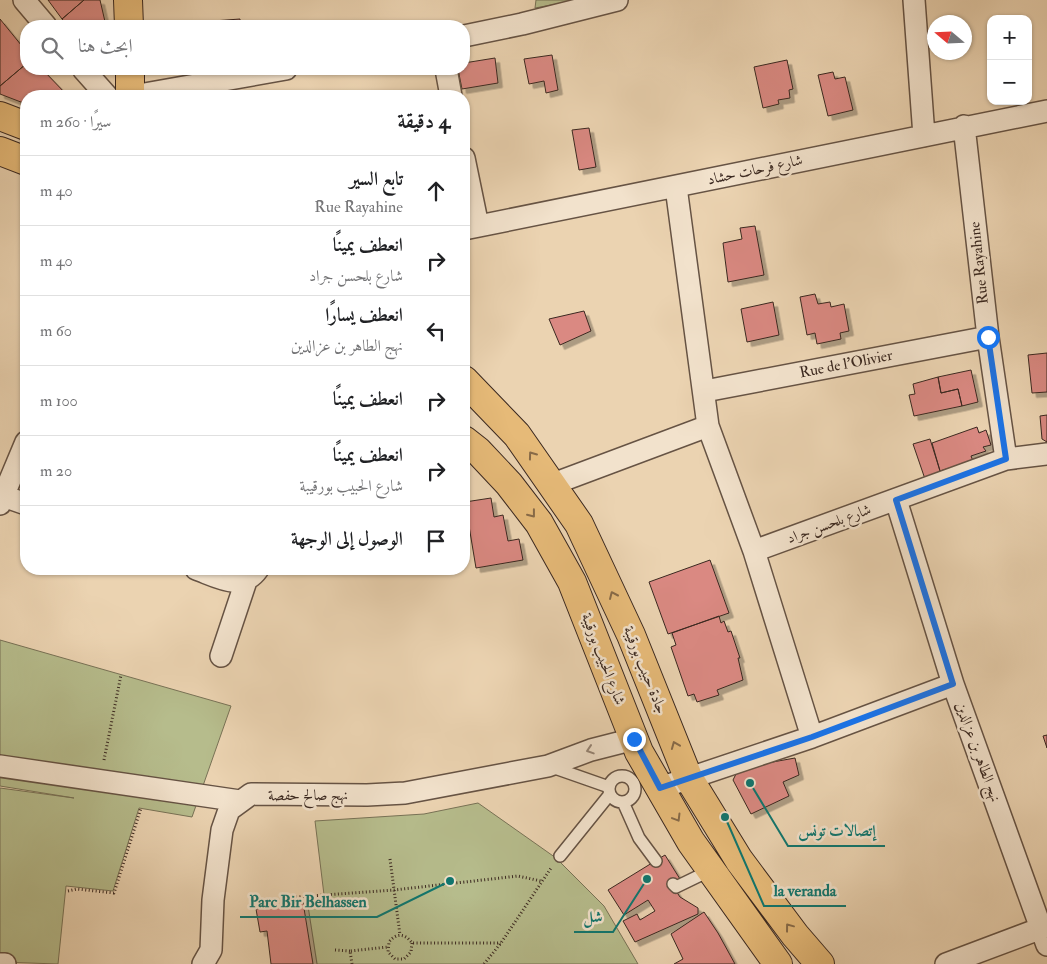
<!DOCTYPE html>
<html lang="ar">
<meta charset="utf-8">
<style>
body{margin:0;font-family:"IM FELL Double Pica",Amiri,serif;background:#f6f6f6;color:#202124;direction:rtl}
.controls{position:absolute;right:15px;top:15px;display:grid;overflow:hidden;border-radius:10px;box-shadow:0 1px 4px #0004}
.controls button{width:45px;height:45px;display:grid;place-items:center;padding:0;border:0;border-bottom:1px solid #e0e0e0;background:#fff;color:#202124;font:25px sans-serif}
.compass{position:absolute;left:927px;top:15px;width:45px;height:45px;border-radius:50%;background:#fff;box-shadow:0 1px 4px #0004;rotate:289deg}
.stop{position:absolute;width:15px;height:15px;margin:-11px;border:4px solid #1a73e8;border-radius:50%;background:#fff}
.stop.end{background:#1a73e8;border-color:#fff;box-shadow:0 1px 5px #0008}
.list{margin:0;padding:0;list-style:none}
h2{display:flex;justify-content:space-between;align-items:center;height:65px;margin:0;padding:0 20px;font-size:21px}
h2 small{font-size:16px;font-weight:400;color:#757577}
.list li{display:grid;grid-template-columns:32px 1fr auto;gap:15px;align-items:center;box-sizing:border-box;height:70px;padding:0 20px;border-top:1px solid #e0e0e0}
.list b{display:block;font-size:19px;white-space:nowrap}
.list p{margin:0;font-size:16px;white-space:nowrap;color:#757577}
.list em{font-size:16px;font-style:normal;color:#757577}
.icon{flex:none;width:28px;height:28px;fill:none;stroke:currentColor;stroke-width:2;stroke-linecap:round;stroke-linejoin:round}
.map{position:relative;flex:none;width:1047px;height:964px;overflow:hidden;direction:ltr}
.search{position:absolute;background:#fff;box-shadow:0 1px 4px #0004;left:20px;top:20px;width:450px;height:55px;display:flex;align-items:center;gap:12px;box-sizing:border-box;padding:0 18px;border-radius:20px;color:#757577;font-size:19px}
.panel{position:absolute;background:#fff;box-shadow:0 1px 4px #0004;left:20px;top:90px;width:450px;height:485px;border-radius:20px;direction:rtl}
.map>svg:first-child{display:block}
.green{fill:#b6bc8c;stroke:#787256}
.building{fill:#da8982;stroke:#3a2820;filter:url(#shadow)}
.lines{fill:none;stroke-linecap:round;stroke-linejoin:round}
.lane-casing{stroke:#665344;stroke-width:14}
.street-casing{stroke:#665344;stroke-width:24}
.primary-casing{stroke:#3a2820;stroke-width:30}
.path{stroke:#3a2820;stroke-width:3;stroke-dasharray:1 2.5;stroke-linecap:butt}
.lane{stroke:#f2e2cc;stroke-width:11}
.street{stroke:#f2e2cc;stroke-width:21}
.primary{stroke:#e6ba78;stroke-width:28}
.oneway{stroke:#876a48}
.oneway2{stroke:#968576}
.route{stroke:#1a73e8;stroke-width:6}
.labels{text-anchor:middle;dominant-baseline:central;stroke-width:5;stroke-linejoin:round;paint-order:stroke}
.street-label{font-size:15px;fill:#3a2820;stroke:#f2e2cc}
.leader{fill:none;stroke:#0f766e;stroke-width:2}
.callout-dot{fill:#0f766e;stroke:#f2e2cc;stroke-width:2}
.callout-label{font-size:16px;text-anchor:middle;font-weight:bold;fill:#0f766e;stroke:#f2e2cc;stroke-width:5;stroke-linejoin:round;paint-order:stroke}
</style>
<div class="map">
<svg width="1047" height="964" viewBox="0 0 1047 964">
<defs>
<filter id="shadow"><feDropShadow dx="4.5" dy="4.5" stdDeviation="0" flood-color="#0004"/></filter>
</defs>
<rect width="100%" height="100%" fill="#ebd3b1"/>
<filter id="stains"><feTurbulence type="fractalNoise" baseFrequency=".004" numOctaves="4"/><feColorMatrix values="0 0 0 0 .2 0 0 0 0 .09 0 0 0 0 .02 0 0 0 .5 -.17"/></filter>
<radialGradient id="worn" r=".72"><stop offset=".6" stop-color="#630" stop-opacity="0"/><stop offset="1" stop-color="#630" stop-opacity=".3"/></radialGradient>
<path class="green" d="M536 0H578L535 8Z
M0 640 231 706 192 817 139 808 113 891 66 886 58 964 0 962V788L74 798 0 786Z
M478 803 556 858 604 906 638 964H317L308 906 325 903 315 821 424 814Z"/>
<path class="building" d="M48 0H84L62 19Z
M84 0H100L106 26H68L62 19Z
M0 19 26 51V64L0 86Z
M240 19V26H186V23Z
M552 55 558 90 546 93 544 81 529 84 524 59Z
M495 58 498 83 462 89 458 69H464V63Z
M787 60 793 89 789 90 790 98 778 100 779 104 763 108 754 67Z
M26 64V69H42L68 96H26V104L0 94V86Z
M194 69H245L196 79Z
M833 72 835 79 845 77 853 110 828 116 818 75Z
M589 128 596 167 579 170 572 130Z
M755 226 764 275 728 282 723 243 742 239 740 228Z
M815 294 818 304 830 302 831 307 844 304 849 331 840 333 841 339 817 344 815 333 807 335 800 297Z
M773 302 779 335 747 342 741 309Z
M584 311 591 331 560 345 549 319Z
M1047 353V392L1032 393 1028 355Z
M971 370 978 402 962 406 958 389 941 393 938 377Z
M938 377 941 393 958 389 962 406 914 416 909 395 915 394 913 384Z
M1047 415V442L1042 439 1040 416Z
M977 427 979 433 986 430 991 445 983 447 986 451 971 456 973 461 940 471 932 443Z
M930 439 941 474 925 479 913 444Z
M491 498 494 517 503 515 508 541 519 539 523 560 476 568 465 502Z
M710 560 729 613 668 634 649 582Z
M719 616 721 623 724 621 728 632 731 631 740 658H738L743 680 717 690 719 695 697 702 694 694 688 696 671 647 676 645 672 633Z
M1047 735V748L1043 736Z
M795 758 799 775 783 782 789 796 751 814 733 780 739 768Z
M665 855 680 879 672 885 680 897 698 908V914L635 942 623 921 637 914 640 920 655 911 648 900 624 915 608 890Z
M303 902 313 964H271L267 931 260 932 256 909Z
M704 912 718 933 735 964H674L683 959 671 934Z"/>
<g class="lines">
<g class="lane-casing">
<path id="lane" d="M549 766 609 787
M609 789a13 13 0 1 1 26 0a13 13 0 1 1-26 0Z
M623 802 639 838 656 861
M560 856 610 794
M673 884 676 887 711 870"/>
</g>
<g class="street-casing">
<path id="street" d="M24 0 46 26
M914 0 924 136
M464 36 522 24 617 0
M83 69 107 96
M446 69 451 96
M133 96 286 69
M964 126 988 337 1006 459
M464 158 478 226
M676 187 708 426 754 551 812 737
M464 229 1047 111
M705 391 988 337
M553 484 708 426
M3 496 26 504
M896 500 953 684 1047 945
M0 504 26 442
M754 551 1006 459 1047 454
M196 569C218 577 242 592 258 569
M221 656 246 581
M0 766 240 801
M660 788 812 737 953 684
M0 964H5
M203 964 211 950 213 900 222 830 229 810 251 794 367 795 405 793 548 766 591 750 634 739
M946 964 1047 926"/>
</g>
<g class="primary-casing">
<path id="primary" d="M128 0 129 26
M130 69V96
M0 116 26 126
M0 151 26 161
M464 380 517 435 579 524 631 635 688 777 739 860 795 935 820 964
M464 440 478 451 509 484 539 523 572 582 639 752 691 842 778 964"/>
</g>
<path class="path" d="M104 760 121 675
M390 859 400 935
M68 891 77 889 114 893 141 808
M296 897 394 890 518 876 541 881
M412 943 411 952 404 959H395L388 952 389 942C396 933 405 933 412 943H501
M335 950 350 951
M352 964 350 951 388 947
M484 964 501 943 551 868"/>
<use href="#lane" class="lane"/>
<use href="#street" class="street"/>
<use href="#primary" class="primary"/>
</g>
<defs><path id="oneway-chevron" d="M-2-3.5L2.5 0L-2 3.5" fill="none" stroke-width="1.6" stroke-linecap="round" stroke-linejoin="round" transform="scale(1.25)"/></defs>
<g class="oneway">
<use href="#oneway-chevron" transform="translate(532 455) rotate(-126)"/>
<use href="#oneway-chevron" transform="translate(532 514) rotate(52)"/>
<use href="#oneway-chevron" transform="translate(613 595) rotate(-114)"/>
<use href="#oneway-chevron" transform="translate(675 745) rotate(-112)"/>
<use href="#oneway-chevron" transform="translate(677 818) rotate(59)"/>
<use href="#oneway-chevron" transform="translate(789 927) rotate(-127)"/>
</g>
<use class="oneway2" href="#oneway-chevron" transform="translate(590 750) rotate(162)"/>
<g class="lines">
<path class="route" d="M634 739 660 788 812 737 953 684 896 500 1006 459 988 337"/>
</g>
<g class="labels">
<g class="street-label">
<text transform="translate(755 170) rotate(-12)">شارع فرحات حشاد</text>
<text transform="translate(979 263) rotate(-96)">Rue Rayahine</text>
<text transform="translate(846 364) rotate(-11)">Rue de l'Olivier</text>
<text transform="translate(829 524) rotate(-20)">شارع بلحسن جراد</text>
<text transform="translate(603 659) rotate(69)">شارع الحبيب بورقيبة</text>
<text transform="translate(645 670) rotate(68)">جادة حبيب بورقيبة</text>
<text transform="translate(978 752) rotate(70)">نهج الطاهر بن عزالدين</text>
<text x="308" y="795">نهج صالح حفصة</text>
</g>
</g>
<path class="leader" d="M750 783L788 846H885M725 817L764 906H846M450 881L377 917H240M647 879L613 932H574"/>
<g class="callout-dot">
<circle cx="750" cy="783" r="5"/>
<circle cx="725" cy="817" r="5"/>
<circle cx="450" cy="881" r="5"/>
<circle cx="647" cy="879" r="5"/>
</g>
<g class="callout-label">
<text x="837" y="836">إتصالات تونس</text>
<text x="805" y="896">la veranda</text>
<text x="308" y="907">Parc Bir Belhassen</text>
<text x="593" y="922">شل</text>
</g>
<rect width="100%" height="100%" filter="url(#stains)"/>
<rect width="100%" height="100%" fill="url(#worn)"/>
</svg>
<div class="controls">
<button>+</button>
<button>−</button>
</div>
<svg class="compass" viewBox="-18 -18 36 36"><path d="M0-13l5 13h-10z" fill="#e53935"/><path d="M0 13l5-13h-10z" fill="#757577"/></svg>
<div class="stop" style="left:988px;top:337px"></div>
<div class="stop end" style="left:634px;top:739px"></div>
<div class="search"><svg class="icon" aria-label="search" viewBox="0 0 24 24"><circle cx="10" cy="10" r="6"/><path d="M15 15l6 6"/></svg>ابحث هنا</div>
<section class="panel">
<h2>4 دقيقة<small>سيرًا · 260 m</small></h2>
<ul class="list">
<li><svg class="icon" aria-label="ahead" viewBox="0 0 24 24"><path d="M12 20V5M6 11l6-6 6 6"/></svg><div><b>تابع السير</b><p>Rue Rayahine</p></div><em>40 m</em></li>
<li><svg class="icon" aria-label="right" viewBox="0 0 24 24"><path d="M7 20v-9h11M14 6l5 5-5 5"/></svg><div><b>انعطف يمينًا</b><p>شارع بلحسن جراد</p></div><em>40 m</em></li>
<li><svg class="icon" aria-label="left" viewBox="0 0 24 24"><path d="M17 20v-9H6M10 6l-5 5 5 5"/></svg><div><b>انعطف يسارًا</b><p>نهج الطاهر بن عزالدين</p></div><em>60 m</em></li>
<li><svg class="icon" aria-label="right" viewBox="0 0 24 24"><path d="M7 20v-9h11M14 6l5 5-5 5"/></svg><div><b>انعطف يمينًا</b></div><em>100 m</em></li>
<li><svg class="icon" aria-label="right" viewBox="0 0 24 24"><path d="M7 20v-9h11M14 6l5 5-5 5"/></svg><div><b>انعطف يمينًا</b><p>شارع الحبيب بورقيبة</p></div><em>20 m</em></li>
<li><svg class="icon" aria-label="arrive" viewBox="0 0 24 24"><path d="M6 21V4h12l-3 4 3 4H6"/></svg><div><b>الوصول إلى الوجهة</b></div></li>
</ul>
</section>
</div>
